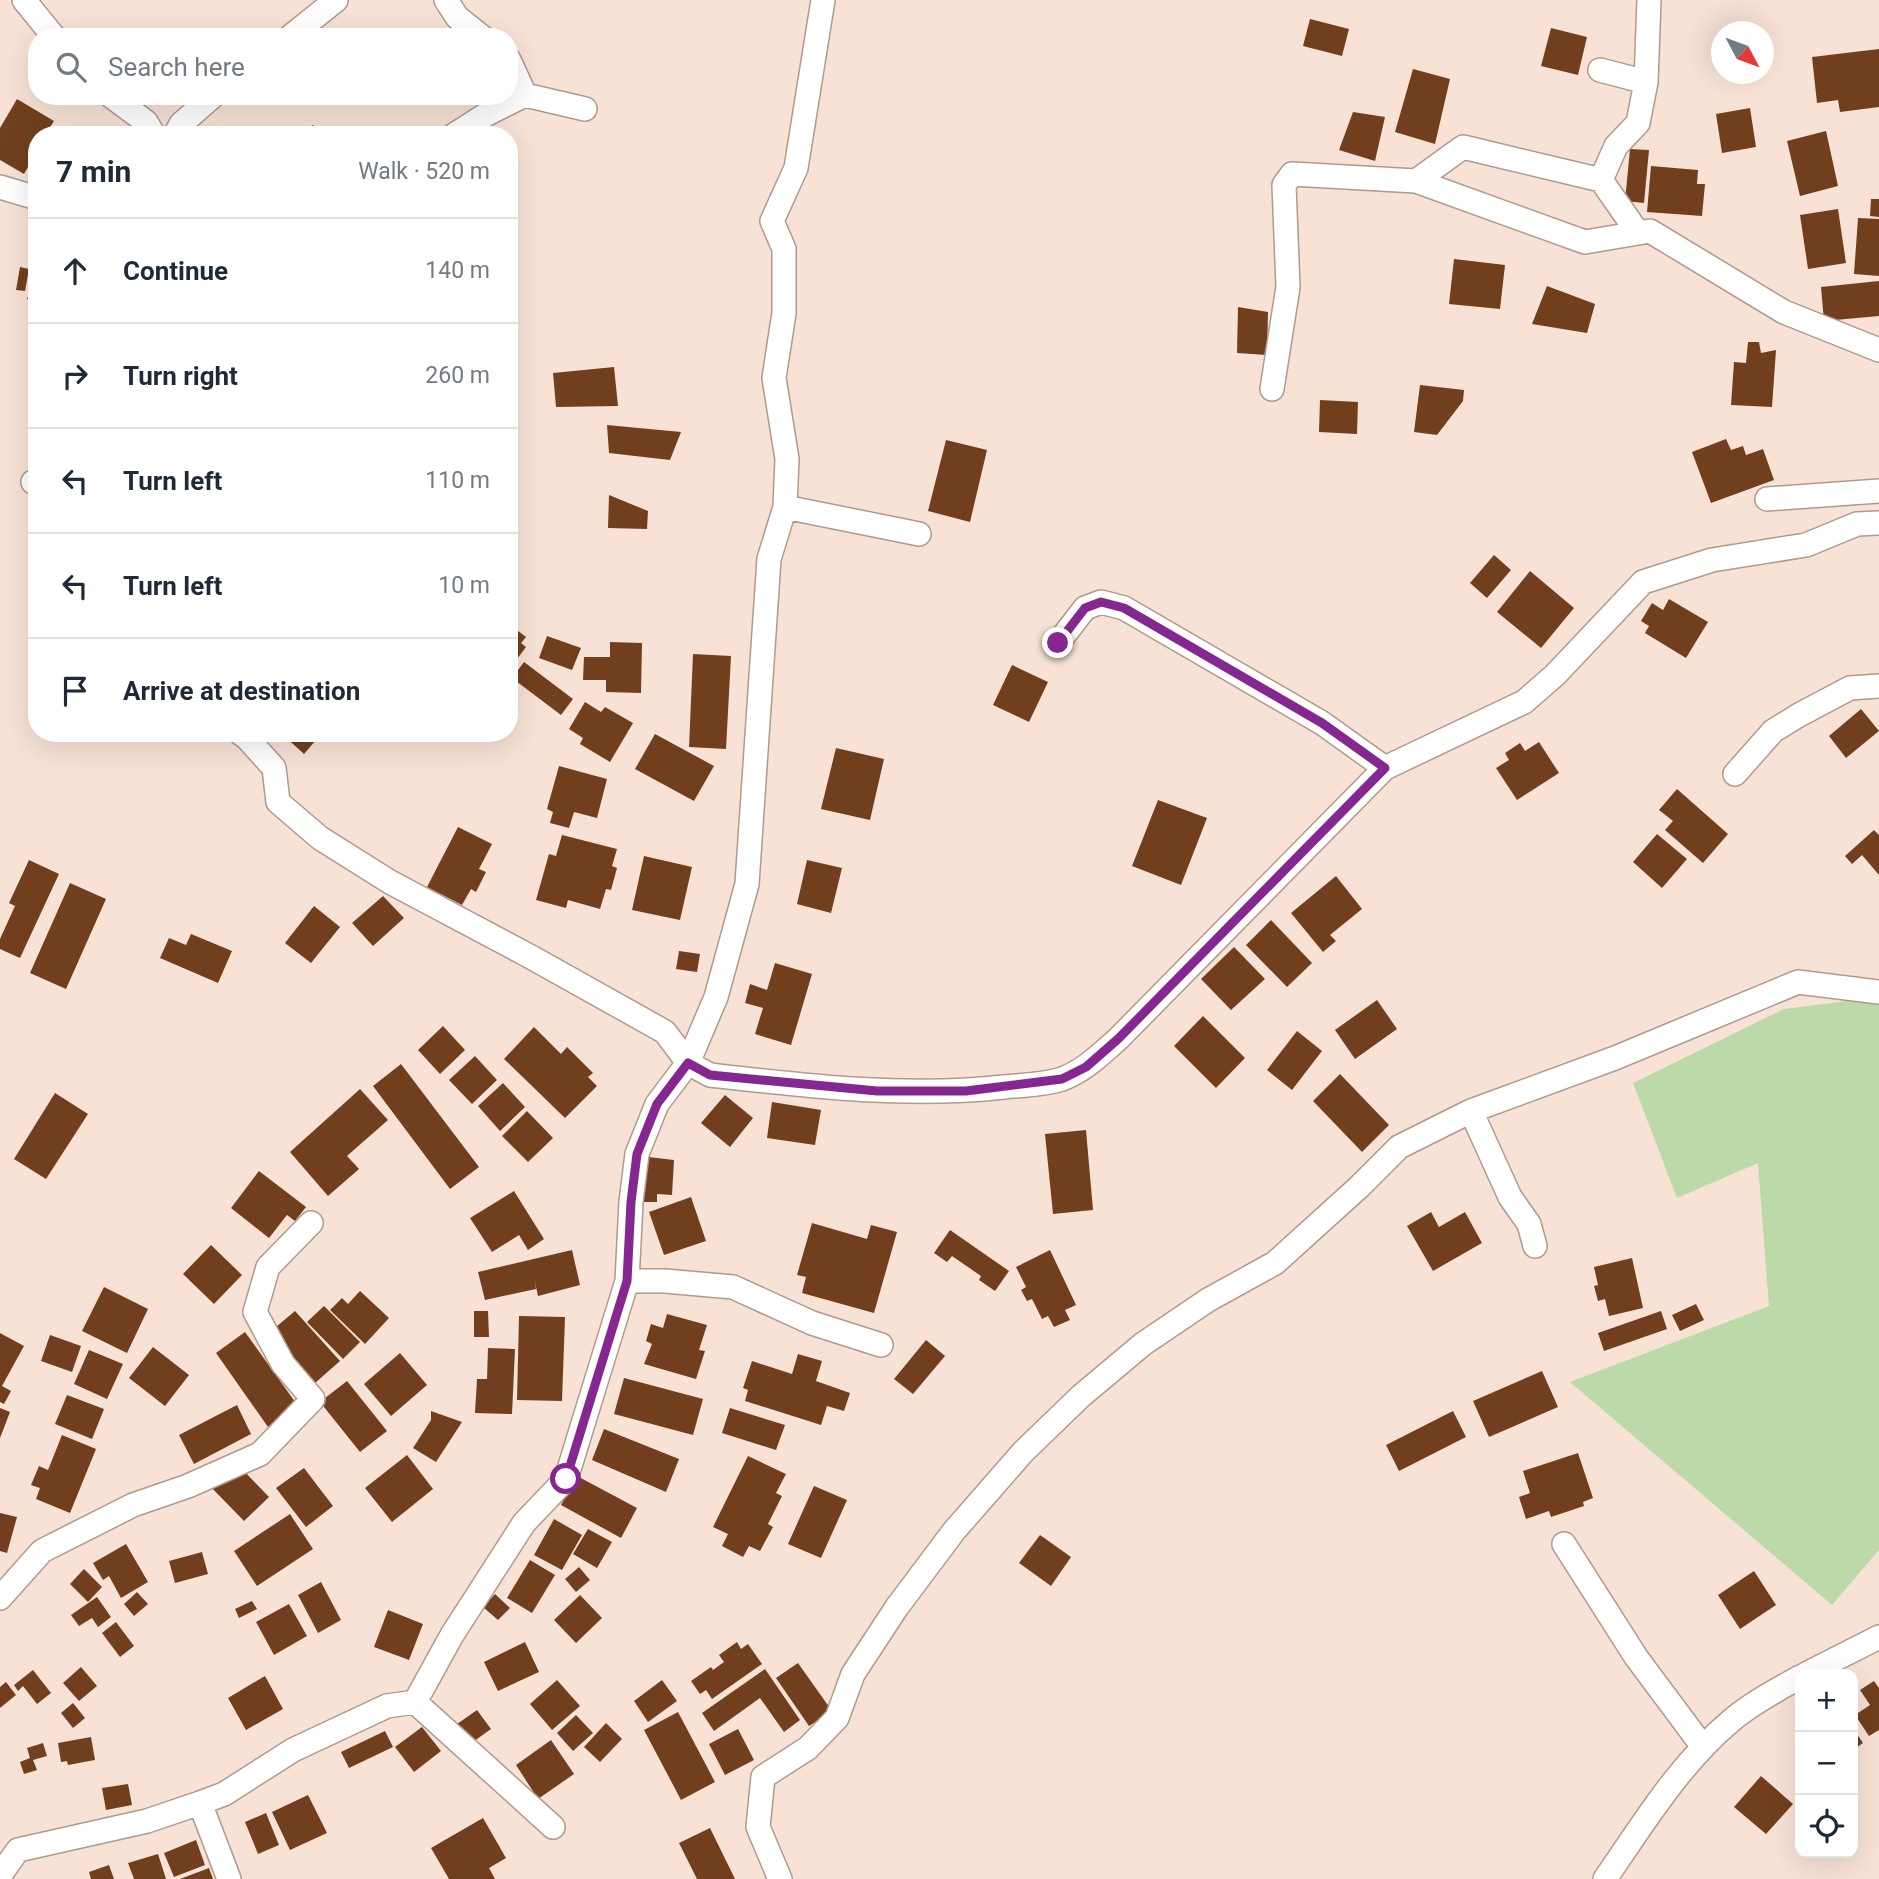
<!DOCTYPE html>
<meta charset="utf-8">
<style>
body{margin:0;font-family:Roboto,sans-serif;background:#f6f6f7;color:#1f2937}
.controls{position:absolute;right:21px;bottom:21px;display:grid;overflow:hidden;border-radius:14px;box-shadow:0 7px 28px #0002}
.controls button{width:63px;height:63px;display:grid;place-items:center;padding:0;border:0;border-bottom:2px solid #e0e1e3;background:#fff;color:#1f2937;font:35px sans-serif}
.compass{position:absolute;left:1711px;top:21px;width:63px;height:63px;border-radius:50%;background:#fff;box-shadow:0 7px 28px #0002;rotate:131deg}
.stop{position:absolute;width:21px;height:21px;margin:-16px;border:5px solid #852791;border-radius:50%;background:#fff}
.stop.end{background:#852791;border-color:#fff;box-shadow:0 2px 7px #0008}
.list{margin:0;padding:0;list-style:none}
h2{display:flex;justify-content:space-between;align-items:center;height:91px;margin:0;padding:0 28px;font-size:30px}
h2 small{font-size:23px;font-weight:400;color:#747a83}
.list li{display:grid;grid-template-columns:46px 1fr auto;gap:21px;align-items:center;box-sizing:border-box;height:105px;padding:0 28px;border-top:2px solid #e0e1e3}
.list b{display:block;font-size:26px;white-space:nowrap}
.list em{font-size:23px;font-style:normal;color:#747a83}
.icon{flex:none;width:38px;height:38px;fill:none;stroke:currentColor;stroke-width:2;stroke-linecap:round;stroke-linejoin:round}
.map{position:relative;flex:none;width:1879px;height:1879px;overflow:hidden}
.search{position:absolute;background:#fff;box-shadow:0 7px 28px #0002;left:28px;top:28px;width:490px;height:77px;display:flex;align-items:center;gap:18px;box-sizing:border-box;padding:0 24px;border-radius:28px;color:#747a83;font-size:26px}
.panel{position:absolute;background:#fff;box-shadow:0 7px 28px #0002;left:28px;top:126px;width:490px;height:616px;border-radius:28px}
.map>svg:first-child{display:block}
.green{fill:#bbdaa8}
.building{fill:#713f1d}
.lines{fill:none;stroke-linecap:round;stroke-linejoin:round}
.minor-casing{stroke:#af9a8e;stroke-width:26}
.minor{stroke:#fff;stroke-width:23}
.route{stroke:#852791;stroke-width:9}
</style>
<div class="map">
<svg width="1879" height="1879" viewBox="0 0 1879 1879">
<rect width="100%" height="100%" fill="#f8e2d6"/>
<path class="green" d="M1879 997V1550L1832 1605 1570 1382 1769 1306 1758 1163 1677 1198 1633 1083 1784 1009Z"/>
<path class="building" d="M1310 19 1349 29 1342 56 1303 46Z
M1551 28 1587 37 1578 75 1541 66Z
M1879 49V107L1840 112 1838 100 1817 103 1812 57Z
M1413 69 1450 79 1435 144 1395 132Z
M17 99 54 121 45 135H37V163L32 160 24 174 0 160V128Z
M1750 108 1756 147 1722 153 1716 114Z
M1353 112 1385 117 1375 161 1339 150Z
M313 125 320 135H299Z
M1826 131 1838 186 1800 196 1787 141Z
M1630 149 1649 150 1644 203 1625 201Z
M1651 166 1698 170 1697 184H1705L1702 216 1647 212Z
M1871 199H1879V217L1870 216Z
M1838 209 1846 263 1808 269 1800 215Z
M1858 218 1879 219V276L1854 274Z
M1454 259 1505 265 1500 309 1449 304Z
M20 267 29 269 25 291 16 290Z
M37 275V303L27 299Z
M1879 281V316L1824 321 1821 287Z
M1547 286 1595 304 1587 333 1532 324Z
M1238 307 1268 312 1267 355 1237 353Z
M1748 342H1759L1761 353 1776 350 1772 407 1731 405 1734 362 1746 363Z
M614 367 618 406 556 407 553 373Z
M1420 385 1464 390 1463 401 1437 435 1414 432Z
M1320 400 1358 402 1357 434 1319 432Z
M607 425 681 432 670 460 609 453Z
M1726 439 1731 450 1743 446 1746 455 1763 449 1774 480 1711 503 1692 452Z
M946 440 987 450 970 522 928 511Z
M609 495 648 511 647 529 608 528Z
M1494 555 1511 570 1487 598 1470 583Z
M1530 571 1574 608 1541 648 1497 612Z
M1669 599 1708 622 1686 658 1645 633 1649 626 1641 621 1652 603 1663 610Z
M509 624 526 637 521 643 526 647 514 663 509 659Z
M547 636 581 648 572 670 539 658Z
M610 642 642 643 641 693 606 692V680H583L584 657H610Z
M693 654 731 656 726 749 689 747Z
M524 662 573 699 561 715 512 678Z
M1012 665 1048 682 1029 722 993 705Z
M585 702 601 712 605 707 633 723 610 762 580 744 583 738 569 729Z
M1861 709 1879 731 1846 758 1829 736Z
M281 733H322L304 754Z
M655 734 714 766 694 801 635 769Z
M1539 742 1559 773 1517 800 1496 768 1509 760 1505 753 1520 743 1525 751Z
M836 748 884 759 870 820 821 809Z
M559 766 607 779 597 818 574 812 569 828 550 823 553 812 547 809Z
M1677 789 1728 834 1703 863 1665 830 1673 821 1659 810Z
M1158 800 1207 818 1181 885 1132 866Z
M458 827 492 844 479 869 486 872 476 892 471 889 462 905 427 887Z
M1874 830 1879 835V875L1862 855 1852 864 1845 856Z
M1657 834 1687 859 1662 888 1633 862Z
M562 835 617 849 612 866 617 868 611 890 606 889 600 909 568 900 566 908 536 900 549 854 556 856Z
M644 856 692 867 680 920 632 910Z
M29 860 59 874 20 958 0 949V939L15 906 9 903Z
M807 860 842 868 831 913 797 904Z
M1336 876 1362 909 1330 935 1336 941 1323 952 1291 913Z
M70 883 106 899 66 989 30 973Z
M383 896 404 918 373 946 352 923Z
M314 906 340 927 311 963 285 943Z
M1271 920 1312 963 1287 987 1246 945Z
M191 934 232 951 218 983 160 958 169 938 186 945Z
M1234 947 1265 979 1231 1010 1201 979Z
M679 951 700 954 697 972 676 969Z
M775 963 812 974 791 1045 755 1034 763 1008 745 1003 750 984 767 990Z
M1377 1000 1397 1029 1355 1059 1335 1030Z
M1203 1016 1245 1058 1216 1088 1174 1046Z
M443 1026 465 1050 440 1074 418 1050Z
M534 1027 561 1054 567 1047 593 1073 588 1077 597 1086 565 1118 504 1059Z
M1297 1031 1322 1051 1292 1090 1267 1070Z
M475 1056 497 1080 472 1104 449 1080Z
M401 1064 479 1167 450 1189 373 1086Z
M1340 1074 1389 1125 1362 1152 1313 1101Z
M503 1083 525 1107 500 1131 478 1106Z
M360 1089 388 1120 347 1156 359 1169 328 1196 290 1152Z
M55 1093 88 1114 46 1179 14 1159Z
M725 1095 753 1118 730 1147 701 1123Z
M772 1102 821 1110 815 1145 767 1138Z
M527 1111 553 1138 528 1162 502 1136Z
M1086 1130 1093 1210 1053 1214 1045 1134Z
M640 1156 674 1160 672 1195 657 1194V1202H638Z
M259 1171 306 1207 295 1221 287 1215 269 1238 231 1208Z
M514 1191 544 1239 528 1250 519 1235 492 1252 470 1218Z
M691 1197 706 1241 664 1255 649 1212Z
M1431 1212 1439 1227 1465 1212 1482 1243 1433 1271 1407 1226Z
M812 1223 867 1239 871 1225 897 1232 874 1313 802 1293 806 1277 797 1275Z
M950 1230 1009 1271 995 1291 979 1280 981 1276 952 1256 947 1262 934 1253Z
M211 1245 242 1275 214 1304 183 1274Z
M572 1250 580 1285 538 1296 535 1282 536 1289 485 1300 478 1272Z
M1050 1250 1076 1305 1065 1310 1070 1320 1054 1327 1048 1316 1042 1319 1032 1299 1027 1301 1021 1290 1026 1287 1016 1267Z
M1632 1258 1643 1308 1609 1316 1605 1299 1598 1301 1594 1286 1598 1285 1594 1267Z
M104 1287 148 1309 127 1353 82 1331Z
M360 1291 389 1318 365 1344 330 1310 342 1298 348 1304Z
M1696 1304 1704 1320 1680 1331 1672 1315Z
M324 1306 360 1342 343 1359 307 1322Z
M295 1311 340 1361 315 1383 270 1332Z
M474 1311H488L489 1337H474Z
M1661 1311 1667 1329 1604 1351 1598 1333Z
M667 1314 707 1325 699 1350 705 1351 696 1379 644 1364 652 1344 646 1341 651 1324 663 1328Z
M519 1316 565 1317 562 1401 517 1400Z
M245 1332 298 1406 268 1427 216 1353Z
M0 1333 24 1346 2 1386 11 1391 4 1404 0 1402Z
M50 1335 81 1346 72 1372 41 1361Z
M926 1340 945 1356 913 1394 894 1379Z
M153 1347 189 1375 165 1406 129 1378Z
M488 1348 515 1349 512 1414 475 1413 477 1379H487Z
M89 1350 123 1364 107 1399 74 1384Z
M400 1353 427 1385 391 1416 364 1384Z
M798 1354 822 1361 816 1381 850 1393 844 1411 827 1406 821 1425 745 1401 748 1390 743 1388 752 1361 792 1374Z
M1542 1371 1558 1407 1489 1437 1473 1401Z
M624 1378 703 1399 693 1435 614 1414Z
M347 1381 387 1431 360 1452 320 1402Z
M67 1395 104 1409 92 1439 55 1424Z
M237 1405 251 1434 194 1464 179 1435Z
M0 1408 10 1412 0 1438Z
M730 1408 785 1425 776 1450 722 1433Z
M431 1411 462 1422 436 1462 413 1448 431 1420Z
M1453 1411 1466 1437 1399 1471 1386 1445Z
M604 1429 679 1459 666 1492 592 1460Z
M62 1435 96 1449 70 1513 36 1499 40 1488 31 1485 39 1466 48 1470Z
M1578 1453 1593 1498 1583 1502 1584 1506 1551 1517 1549 1511 1526 1519 1519 1497 1530 1493 1523 1471Z
M407 1455 433 1489 392 1522 365 1488Z
M748 1456 786 1474 776 1493 782 1496 768 1524 773 1527 760 1551 749 1546 743 1557 722 1546 728 1534 713 1527Z
M241 1468 269 1497 244 1521 207 1483 217 1474 225 1483Z
M304 1468 333 1506 306 1527 276 1488Z
M577 1476 637 1508 621 1538 561 1505Z
M814 1486 847 1500 821 1558 788 1544Z
M0 1513 17 1517 7 1553 0 1551Z
M290 1514 313 1549 257 1586 234 1551Z
M554 1519 582 1535 562 1570 534 1555Z
M588 1529 612 1542 597 1568 573 1554Z
M1040 1535 1071 1557 1051 1586 1019 1563Z
M126 1544 148 1582 121 1598 109 1576 103 1580 93 1563Z
M202 1552 208 1574 175 1583 169 1561Z
M530 1560 555 1575 532 1613 507 1598Z
M579 1567 590 1580 576 1592 565 1579Z
M84 1569 102 1587 88 1602 70 1584Z
M1754 1571 1776 1605 1740 1629 1718 1595Z
M321 1582 341 1620 318 1633 298 1595Z
M137 1592 148 1604 134 1616 124 1604Z
M495 1594 510 1608 498 1620 483 1607Z
M580 1595 602 1618 576 1643 554 1620Z
M97 1597 111 1617 98 1627 92 1618 79 1626 71 1615Z
M252 1601 257 1609 239 1618 235 1609Z
M289 1604 307 1636 274 1655 256 1622Z
M388 1610 423 1624 409 1660 374 1647Z
M116 1622 134 1646 120 1657 102 1633Z
M525 1642 539 1672 498 1691 484 1662Z
M737 1642 741 1649 748 1644 762 1664 712 1699 706 1690 700 1694 691 1681 711 1667 713 1670 724 1662 719 1655Z
M798 1663 832 1711 809 1726 776 1678Z
M81 1667 97 1686 79 1701 63 1683Z
M765 1669 800 1720 784 1732 760 1698 714 1731 702 1713Z
M33 1670 51 1693 37 1704 23 1686 18 1691 14 1685Z
M265 1676 283 1709 246 1730 228 1698Z
M557 1680 580 1706 552 1730 530 1704Z
M662 1680 677 1701 648 1722 634 1701Z
M1874 1681 1879 1688V1730L1869 1736 1855 1715 1870 1705 1860 1690Z
M6 1682 16 1695 0 1708V1687Z
M73 1703 85 1718 73 1728 61 1713Z
M477 1710 491 1729 470 1744 457 1724Z
M678 1712 715 1782 681 1800 644 1730Z
M576 1715 593 1733 573 1751 557 1733Z
M606 1723 622 1739 600 1762 584 1747Z
M422 1727 441 1751 414 1772 395 1747Z
M1853 1728 1863 1743 1853 1750Z
M738 1729 754 1760 725 1775 709 1744Z
M385 1731 393 1747 349 1768 341 1752Z
M91 1737 95 1760 68 1765 67 1761 61 1762 58 1743Z
M551 1740 574 1774 538 1799 516 1765Z
M43 1743 47 1756 33 1760 37 1770 24 1774 20 1762 30 1758 27 1748Z
M1761 1776 1793 1804 1766 1834 1734 1807Z
M128 1784 132 1805 106 1810 102 1788Z
M308 1795 327 1833 290 1850 272 1812Z
M266 1813 279 1845 258 1854 245 1822Z
M483 1818 506 1858 489 1868 495 1879H449L431 1848Z
M710 1828 735 1879H697L679 1843Z
M196 1840 205 1865 174 1877 164 1853Z
M158 1854 166 1879H134L128 1863Z
M109 1865 114 1879H91L89 1872Z
M209 1868 213 1879H180Z"/>
<g class="lines">
<g class="minor-casing">
<path id="minor" d="M24 0 54 37
M446 0 457 17 482 37
M290 37 336 0
M509 60 525 95
M1600 70 1646 82
M111 96 146 122 154 135
M175 135 181 124 213 96
M454 135 487 114 525 95 585 109
M1416 181 1585 242 1650 231 1784 312 1879 350
M0 187 37 198
M1638 233 1601 180 1616 146 1638 123 1646 82 1649 0
M1272 389 1288 287 1284 185 1292 174 1416 181 1463 147 1601 180
M33 482 37 483
M1767 499 1879 491
M785 507 919 534
M1058 643 1085 608 1101 602 1124 608 1322 723 1385 768
M240 733 247 738 274 768 278 802 320 838 390 882 531 957 665 1032 688 1063 710 1075C807 1086 906 1098 1004 1087 1022 1085 1044 1085 1062 1079 1084 1071 1101 1054 1118 1039L1385 768 1524 702 1555 675 1643 582 1712 560 1806 545 1857 524 1879 523
M1735 774 1773 731 1799 715 1850 688 1879 686
M1471 1111 1510 1197 1529 1224 1535 1246
M627 1281H665L733 1287 812 1323 881 1345
M1564 1544 1636 1657 1703 1747
M0 1598 42 1551 133 1505 188 1486 260 1454 313 1399 283 1364 255 1312 268 1267 311 1223
M1806 1674 1879 1637
M415 1702 553 1827
M200 1803 229 1879
M0 1875 18 1850 147 1821 200 1803 224 1794 293 1750 387 1706 415 1702 452 1635 524 1523 566 1479 627 1281 631 1202 637 1154 657 1104 688 1063 716 997 747 884 769 559 785 507 787 459 774 378 784 313V249L772 221 796 168 823 0
M780 1879 758 1827 763 1777 808 1748 837 1718 853 1674 897 1607 954 1531 1023 1452 1081 1396 1143 1344 1208 1300 1275 1263 1359 1187 1399 1147 1471 1111 1615 1058 1798 982 1879 992
M1605 1879C1643 1824 1680 1763 1732 1720 1752 1703 1777 1690 1800 1677"/>
</g>
<use href="#minor" class="minor"/>
</g>
<g class="lines">
<path class="route" d="M566 1479 627 1281 631 1202 637 1154 657 1104 688 1063 710 1075 877 1091H966L1062 1079 1086 1067 1118 1039 1385 768 1322 723 1124 608 1101 602 1085 608 1058 643"/>
</g>
</svg>
<div class="controls">
<button>+</button>
<button>−</button>
<button><svg class="icon" aria-label="locate" viewBox="0 0 24 24"><circle cx="12" cy="12" r="6"/><path d="M12 2v4M12 18v4M2 12h4M18 12h4"/></svg></button>
</div>
<svg class="compass" viewBox="-18 -18 36 36"><path d="M0-13l5 13h-10z" fill="#e53935"/><path d="M0 13l5-13h-10z" fill="#747a83"/></svg>
<div class="stop" style="left:566px;top:1479px"></div>
<div class="stop end" style="left:1058px;top:643px"></div>
<div class="search"><svg class="icon" aria-label="search" viewBox="0 0 24 24"><circle cx="10" cy="10" r="6"/><path d="M15 15l6 6"/></svg>Search here</div>
<section class="panel">
<h2>7 min<small>Walk · 520 m</small></h2>
<ul class="list">
<li><svg class="icon" aria-label="ahead" viewBox="0 0 24 24"><path d="M12 20V5M6 11l6-6 6 6"/></svg><div><b>Continue</b></div><em>140 m</em></li>
<li><svg class="icon" aria-label="right" viewBox="0 0 24 24"><path d="M7 20v-9h11M14 6l5 5-5 5"/></svg><div><b>Turn right</b></div><em>260 m</em></li>
<li><svg class="icon" aria-label="left" viewBox="0 0 24 24"><path d="M17 20v-9H6M10 6l-5 5 5 5"/></svg><div><b>Turn left</b></div><em>110 m</em></li>
<li><svg class="icon" aria-label="left" viewBox="0 0 24 24"><path d="M17 20v-9H6M10 6l-5 5 5 5"/></svg><div><b>Turn left</b></div><em>10 m</em></li>
<li><svg class="icon" aria-label="arrive" viewBox="0 0 24 24"><path d="M6 21V4h12l-3 4 3 4H6"/></svg><div><b>Arrive at destination</b></div></li>
</ul>
</section>
</div>
